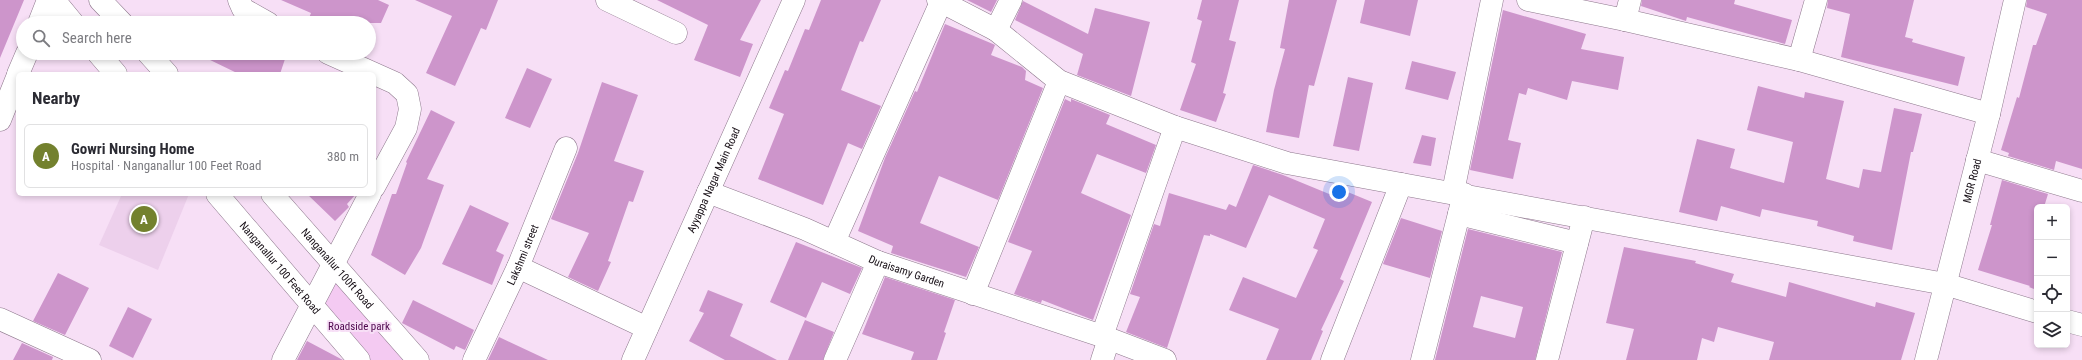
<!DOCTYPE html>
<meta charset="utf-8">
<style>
body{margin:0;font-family:"Roboto Condensed",sans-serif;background:#f2f2f3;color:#2b2b33}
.controls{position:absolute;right:12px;bottom:12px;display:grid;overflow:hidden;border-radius:6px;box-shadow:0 2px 6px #0003}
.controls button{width:36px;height:36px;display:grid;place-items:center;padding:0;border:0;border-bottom:1px solid #e1e1e2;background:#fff;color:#2b2b33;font:20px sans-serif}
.you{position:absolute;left:1339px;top:192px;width:14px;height:14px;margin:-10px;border:3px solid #fff;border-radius:50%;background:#1a73e8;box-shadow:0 0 0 6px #1a73e833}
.badge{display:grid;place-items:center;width:26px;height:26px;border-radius:50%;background:#73812e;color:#fff;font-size:13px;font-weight:700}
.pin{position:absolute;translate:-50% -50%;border:2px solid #fff;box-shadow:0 1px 4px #0006}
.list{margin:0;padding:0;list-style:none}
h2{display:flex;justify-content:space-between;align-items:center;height:52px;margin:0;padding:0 16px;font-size:17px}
h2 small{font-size:13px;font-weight:400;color:#7c7c81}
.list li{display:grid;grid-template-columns:26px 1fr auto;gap:12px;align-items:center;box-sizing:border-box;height:64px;margin:0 8px 8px;padding:0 8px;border:1px solid #e1e1e2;border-radius:6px}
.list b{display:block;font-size:15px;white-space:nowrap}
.list p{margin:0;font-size:13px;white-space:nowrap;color:#7c7c81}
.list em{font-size:13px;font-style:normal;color:#7c7c81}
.icon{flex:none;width:22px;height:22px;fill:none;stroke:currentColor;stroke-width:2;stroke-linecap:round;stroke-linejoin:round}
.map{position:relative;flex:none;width:2082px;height:360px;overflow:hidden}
.search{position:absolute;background:#fff;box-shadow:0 2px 6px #0003;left:16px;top:16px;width:360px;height:44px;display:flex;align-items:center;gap:10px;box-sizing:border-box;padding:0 14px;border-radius:22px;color:#7c7c81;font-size:15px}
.panel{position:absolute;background:#fff;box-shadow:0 2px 6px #0003;left:16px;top:72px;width:360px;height:124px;border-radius:6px}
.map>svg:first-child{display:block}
.built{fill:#edd0ec}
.green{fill:#f4caf2}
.building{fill:#cd95cb;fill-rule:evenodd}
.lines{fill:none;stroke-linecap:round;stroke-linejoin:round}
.minor-casing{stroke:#8d788c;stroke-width:23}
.tertiary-casing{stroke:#8d788c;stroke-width:23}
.minor{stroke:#fff;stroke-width:22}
.tertiary{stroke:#fff;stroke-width:22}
.labels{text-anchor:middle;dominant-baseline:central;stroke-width:4;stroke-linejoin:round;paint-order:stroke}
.street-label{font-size:11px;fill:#150d14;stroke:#f7dff6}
.park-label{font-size:11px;fill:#4d074d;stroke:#f7dff6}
</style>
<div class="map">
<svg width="2082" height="360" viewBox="0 0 2082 360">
<rect width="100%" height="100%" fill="#f7dff6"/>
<path class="built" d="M122 194H189L158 270 99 245Z"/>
<path class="green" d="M338 278 410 360H368L322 308Z"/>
<path class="building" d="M0 0H24L0 58Z
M281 0H378L389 5 381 23H307L311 13Z
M415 0H498L486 30 481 28 455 86 426 73 452 16Z
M657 0H761L740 40 753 44 740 77 694 60 708 25Z
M821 0H881L863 42 860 41 841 90 881 106 862 149 848 143 823 205 758 179 784 114 769 108 785 70 788 71 805 29 809 30Z
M967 0H997L991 12Z
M1202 0H1239L1229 40 1236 42 1223 93 1226 94 1216 122 1180 110 1196 64 1191 62 1202 21 1197 19Z
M1289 0H1337L1314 86 1309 85 1299 138 1266 132 1274 90 1285 49 1280 48Z
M1365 0H1418L1410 36 1360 23Z
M1642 0H1735L1734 4 1792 20 1785 44 1687 17 1686 21 1641 6Z
M1828 0H1914L1905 37 1913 39 1912 42 1965 57 1958 86 1841 57 1850 14 1827 8Z
M2027 0H2082V169L2056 161 2054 170 2008 156 2009 153 2001 150 2017 97 2019 98 2033 45H2036L2047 14 2026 7Z
M1023 1 1088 34 1095 8 1150 22 1131 96 1077 75 1083 54 1015 20Z
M1503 10 1586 34 1581 49 1624 57 1618 90 1572 81 1567 100 1528 88 1526 95 1519 93 1508 140 1521 143 1513 179 1470 170Z
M945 24 993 44 995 45 991 55 1022 67 1026 71 1025 80 1043 88 998 200 939 176 920 223 979 247 966 277 891 253 893 246 858 231 885 158 915 91 917 92Z
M208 53H287L280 74H239L206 58Z
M1412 61 1456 72 1448 100 1405 89Z
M527 68 552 79 530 128 505 118Z
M1348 77 1373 83 1359 151 1333 146Z
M602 82 638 95 614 161 644 171 633 202 629 201 608 261 611 262 598 291 568 277 589 233 551 219 578 153Z
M1758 86 1804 98 1805 92 1844 101 1826 179 1859 188 1863 169 1881 172 1894 108 1922 114 1913 152H1911L1892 250 1853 241 1854 236 1817 226 1818 221 1762 209 1760 217 1721 206 1717 221 1679 212 1697 139 1735 149 1730 168 1784 183 1793 142 1747 130Z
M1065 99 1071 102V99L1110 115 1106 124 1156 145 1146 173 1097 154 1081 193 1131 215 1093 320 1042 300 1041 303 1014 294 1032 251 1008 242Z
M431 110 455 122 427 179 444 185 421 248 405 275 371 255 392 194H396L407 163 406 162Z
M1422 135 1436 138 1431 166 1413 163Z
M1253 165 1283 175 1334 196 1338 188 1372 202 1340 279 1344 281 1321 330 1323 331 1311 360H1266L1279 329 1229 310 1243 277 1296 298 1318 250 1313 248 1325 219 1269 195 1246 248 1210 234V236L1204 235 1167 348 1126 332 1140 297 1130 294 1154 224 1160 226 1169 193 1226 210 1229 204 1236 207Z
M2002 180 2048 194 2044 207H2037V236L2034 247 2037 248V290L2029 287 2030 286 1978 270 1992 225H1990Z
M307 194H356L347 204 349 207 335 221Z
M470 205 509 223 496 251 504 255 492 285 442 264Z
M1401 218 1442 231 1430 278 1383 264Z
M1468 229 1562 252 1535 360H1435ZM1481 296 1523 307 1515 338 1473 327Z
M796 242 862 268 850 294 822 282 806 318 770 302Z
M1624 247 1696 261 1695 263 1734 274 1731 282 1786 297 1789 282 1875 307 1876 302 1915 313 1901 360H1769L1774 342 1718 327 1714 342 1702 338 1697 360H1626L1634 329 1606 323Z
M58 273 89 288 65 335 33 321Z
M885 277 955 300 944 332 946 333 937 360H911L914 352 862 334Z
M708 290 743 304 730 336 777 360H725L689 341 704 313 699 311Z
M413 300 474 330 465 350 456 346 454 350 402 323Z
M128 307 152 319 133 358 109 346Z
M805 320 834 332 823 360H788Z
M499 337 548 360H488Z
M307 341 341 359 343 360H297Z
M22 343 53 357 52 360H13Z"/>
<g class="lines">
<g class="minor-casing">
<g id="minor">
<path d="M54 0 73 23"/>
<path d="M100 0 122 23"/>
<path d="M239 0 243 9 268 23"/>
<path d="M607 0 676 33"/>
<path d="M938 0 996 30 1059 81 1175 127 1287 163 1945 284 2037 312"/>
<path d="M1528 0 1625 20 1799 60 1989 114"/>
<path d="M1625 20 1630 0"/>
<path d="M39 23 48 0"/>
<path d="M996 30 1011 0"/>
<path d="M98 53 116 74"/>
<path d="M148 53 167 74"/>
<path d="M328 53 395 83 407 94 410 109 406 128 374 187"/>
<path d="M1799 60 1816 0"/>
<path d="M18 74 27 53"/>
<path d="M0 120 18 75"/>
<path d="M1977 160 2082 191"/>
<path id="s1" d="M708 192 805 229 878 262 1102 336 1165 360"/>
<path d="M1453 192 1492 0"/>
<path id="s2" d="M217 194 359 360"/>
<path id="s3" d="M272 194 418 360"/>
<path d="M1459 214 1577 243"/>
<path d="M834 242 941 2"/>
<path d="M518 267 647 328"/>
<path d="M973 294 1059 81"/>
<path d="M0 319 90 360"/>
<path d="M2067 321 2082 325"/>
<path d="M1102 336 1175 127"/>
<path d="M283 360 370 194"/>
<path id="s4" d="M474 360 518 267 566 148"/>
<path id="s5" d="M633 360 794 0"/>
<path d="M835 360 878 262"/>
<path d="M1102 360 1109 339"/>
<path d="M1332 360 1401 184"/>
<path d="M1422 360 1464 194"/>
<path d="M1547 360 1584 217"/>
</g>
</g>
<g class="tertiary-casing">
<g id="tertiary">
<path id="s6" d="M1926 360 1989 114 2015 0"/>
</g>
</g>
<use href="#minor" class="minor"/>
<use href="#tertiary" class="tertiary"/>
</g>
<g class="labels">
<g class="street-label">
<text stroke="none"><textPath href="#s5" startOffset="197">Ayyappa Nagar Main Road</textPath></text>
<text stroke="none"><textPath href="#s6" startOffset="185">MGR Road</textPath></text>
<text stroke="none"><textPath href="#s4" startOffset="116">Lakshmi street</textPath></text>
<text stroke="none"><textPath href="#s2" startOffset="97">Nanganallur 100 Feet Road</textPath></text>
<text stroke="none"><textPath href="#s3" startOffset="99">Nanganallur 100ft Road</textPath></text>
<text stroke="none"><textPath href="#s1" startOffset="214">Duraisamy Garden</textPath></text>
</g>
<g class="park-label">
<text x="359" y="326">Roadside park</text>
</g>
</g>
</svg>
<div class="controls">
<button>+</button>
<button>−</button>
<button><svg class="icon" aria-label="locate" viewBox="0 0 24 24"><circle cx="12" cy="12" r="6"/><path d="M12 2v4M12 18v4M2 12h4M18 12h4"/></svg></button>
<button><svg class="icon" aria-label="layers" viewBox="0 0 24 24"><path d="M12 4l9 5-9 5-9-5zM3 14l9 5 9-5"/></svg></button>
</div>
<div class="you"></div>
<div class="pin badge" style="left:144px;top:219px">A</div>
<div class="search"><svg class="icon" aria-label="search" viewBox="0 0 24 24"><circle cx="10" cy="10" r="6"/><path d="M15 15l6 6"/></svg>Search here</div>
<section class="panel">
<h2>Nearby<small></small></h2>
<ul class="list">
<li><span class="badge">A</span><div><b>Gowri Nursing Home</b><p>Hospital · Nanganallur 100 Feet Road</p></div><em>380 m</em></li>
</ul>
</section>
</div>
